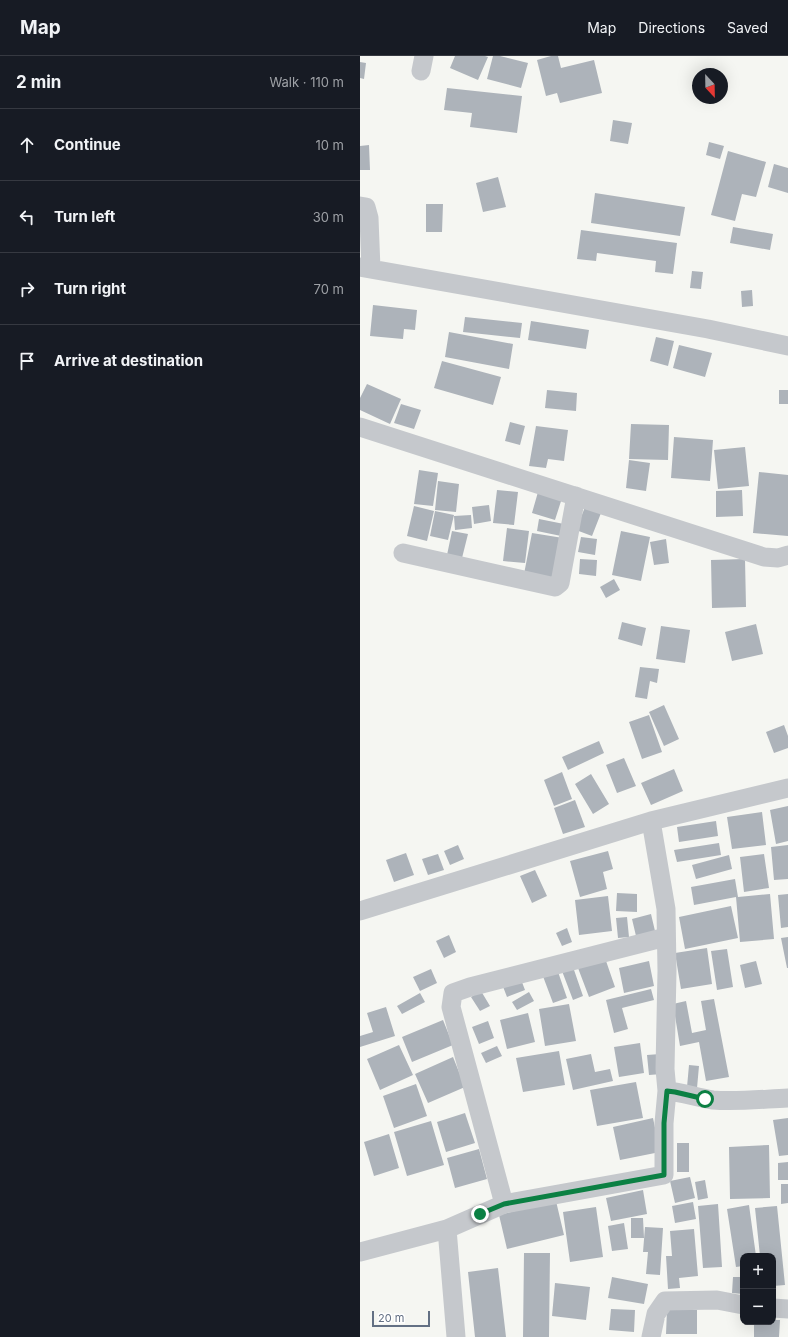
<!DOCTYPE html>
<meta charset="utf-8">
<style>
body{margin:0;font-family:Inter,sans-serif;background:#242831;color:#f1f3f6}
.controls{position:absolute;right:12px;bottom:12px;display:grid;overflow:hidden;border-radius:8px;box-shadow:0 4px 16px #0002}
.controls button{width:36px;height:36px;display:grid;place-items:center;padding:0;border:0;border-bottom:1px solid #363941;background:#171b24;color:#f1f3f6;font:20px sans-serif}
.compass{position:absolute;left:332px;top:12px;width:36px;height:36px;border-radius:50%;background:#171b24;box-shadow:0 4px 16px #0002;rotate:158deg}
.scale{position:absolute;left:12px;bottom:10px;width:58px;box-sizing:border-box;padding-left:4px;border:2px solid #637084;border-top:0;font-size:11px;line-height:14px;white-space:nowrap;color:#637084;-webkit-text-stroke:3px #fff;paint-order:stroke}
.stop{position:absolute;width:12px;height:12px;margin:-9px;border:3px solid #0b8043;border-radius:50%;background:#fff}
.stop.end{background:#0b8043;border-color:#fff;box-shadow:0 1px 4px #0008}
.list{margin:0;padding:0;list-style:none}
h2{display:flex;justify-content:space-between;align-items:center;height:52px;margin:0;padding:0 16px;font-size:17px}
h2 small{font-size:13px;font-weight:400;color:#9ea1a6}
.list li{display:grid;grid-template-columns:26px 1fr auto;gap:12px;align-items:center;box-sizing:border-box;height:72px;padding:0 16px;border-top:1px solid #363941}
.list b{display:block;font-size:15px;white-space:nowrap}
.list em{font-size:13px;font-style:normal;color:#9ea1a6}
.icon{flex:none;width:22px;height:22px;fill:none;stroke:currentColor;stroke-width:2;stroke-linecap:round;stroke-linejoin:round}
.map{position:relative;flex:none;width:428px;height:1281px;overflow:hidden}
header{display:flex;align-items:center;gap:24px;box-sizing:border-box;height:56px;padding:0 20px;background:#171b24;border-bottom:1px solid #363941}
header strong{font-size:19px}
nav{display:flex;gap:22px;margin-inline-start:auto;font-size:14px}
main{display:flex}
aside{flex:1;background:#171b24}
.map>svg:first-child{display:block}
.building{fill:#adb3ba}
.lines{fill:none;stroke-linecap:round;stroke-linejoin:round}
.minor{stroke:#c5c8cc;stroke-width:19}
.route{stroke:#0b8043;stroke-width:5}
</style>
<header>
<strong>Map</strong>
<nav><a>Map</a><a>Directions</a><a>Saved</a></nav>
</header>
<main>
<aside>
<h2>2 min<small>Walk · 110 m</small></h2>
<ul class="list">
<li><svg class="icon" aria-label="ahead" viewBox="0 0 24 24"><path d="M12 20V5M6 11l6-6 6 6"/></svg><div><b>Continue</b></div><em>10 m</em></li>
<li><svg class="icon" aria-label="left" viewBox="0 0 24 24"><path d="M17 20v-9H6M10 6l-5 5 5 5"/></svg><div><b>Turn left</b></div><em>30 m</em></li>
<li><svg class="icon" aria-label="right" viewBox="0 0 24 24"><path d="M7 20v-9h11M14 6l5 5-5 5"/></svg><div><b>Turn right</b></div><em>70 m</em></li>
<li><svg class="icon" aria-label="arrive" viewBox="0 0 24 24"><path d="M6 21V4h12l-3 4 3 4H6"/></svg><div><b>Arrive at destination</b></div></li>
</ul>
</aside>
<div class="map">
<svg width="428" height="1281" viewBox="0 0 428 1281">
<rect width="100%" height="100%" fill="#f5f6f2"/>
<path class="building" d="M95 0H125L128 1 118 24 90 12Z
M133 0H140L168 7 161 32 127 23Z
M191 0H198L201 12 234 4 242 37 200 47 197 37 186 40 177 4Z
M0 6 6 7 4 23 0 22Z
M87 32 162 40 157 77 110 71 112 57 84 54Z
M253 64 272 67 268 88 250 85Z
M349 86 364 90 360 103 346 99Z
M9 89 10 114H0V90Z
M368 95 406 106 396 141 382 138 375 165 351 159Z
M414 108 428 112V137L408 131Z
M138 121 146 151 123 156 116 127Z
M235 137 325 151 320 180 231 167Z
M66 148H83L82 176H66Z
M373 171 413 178 410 194 370 187Z
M221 174 317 187 313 218 295 216 296 205 237 197 236 205 217 203Z
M332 215 343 216 341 233 330 232Z
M392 234 393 250 382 251 381 235Z
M13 249 57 254 55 274 44 273 43 283 10 280Z
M105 261 162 267 160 282 103 276Z
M171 265 229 274 226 293 168 284Z
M89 276 153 288 149 313 85 301Z
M296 281 314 285 308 310 290 305Z
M319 289 352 297 345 321 313 312Z
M82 305 141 321 133 349 74 332Z
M7 328 41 343 30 368 0 354V342Z
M187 334 217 337 216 355 185 352Z
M419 334H428V348H419Z
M41 348 61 354 54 373 34 367Z
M150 366 165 370 160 389 145 385Z
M271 368 309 369 308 404 269 403Z
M176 370 208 374 204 405 188 403 186 412 169 410Z
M314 381 353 384 350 425 311 422Z
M385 391 389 430 358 433 354 394Z
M269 404 290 407 286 435 266 432Z
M59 414 78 417 73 450 54 448Z
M399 416 428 419V480L393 477Z
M78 425 99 428 96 456 75 454Z
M137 434 158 436 154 469 133 467Z
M382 434 383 460 356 461V435Z
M178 436 202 442 195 464 172 457Z
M129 449 131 465 114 468 112 451Z
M54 450 74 455 67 485 47 480Z
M225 451 241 457 232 480 216 474Z
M75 455 94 459 88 484 70 480Z
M111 459 112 472 95 474 94 460Z
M179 463 209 469 206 481 177 475Z
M147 472 169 475 165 507 143 505Z
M92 475 108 478 102 502 87 499Z
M261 475 290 481 281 525 252 519Z
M172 477 203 482 198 524 164 518Z
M221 481 237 483 235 499 218 496Z
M306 483 309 507 294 509 290 486Z
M220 503 237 504 236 520 219 518Z
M385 503 386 551 352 552 351 504Z
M254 523 260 534 246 542 240 531Z
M262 566 286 572 282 590 258 583Z
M396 568 403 598 372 605 365 576Z
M301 570 330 574 325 607 296 603Z
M280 611 299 613 297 627 290 625 287 643 275 641Z
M304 649 319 683 304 690 289 656Z
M289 659 302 696 282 703 269 666Z
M424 669 428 680V692L414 697 406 676Z
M239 685 244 697 208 714 202 701Z
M264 702 276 730 257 737 246 709Z
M314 713 323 735 291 749 281 727Z
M202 716 212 743 194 750 184 724Z
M231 718 249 748 233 758 215 728Z
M215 744 225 771 203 778 194 752Z
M428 750V785L416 788 410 754Z
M402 756 406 789 372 793 367 761Z
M356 765 358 780 319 786 317 771Z
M359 787 361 799 317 806 314 794Z
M98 789 104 803 90 809 84 795Z
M428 789V823L414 824 411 791Z
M248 795 253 813 243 816 247 833 220 841 210 805Z
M46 797 54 819 34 826 26 804Z
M78 798 84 814 68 819 62 803Z
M404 798 409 832 384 836 380 801Z
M369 799 372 813 336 823 332 809Z
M175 814 187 840 172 847 160 820Z
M375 823 378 841 410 838 414 883 380 886 376 841 334 849 331 831Z
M257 837 277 838V856L256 855Z
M428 838V871L421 872 418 839Z
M248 840 252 875 219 879 215 844Z
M371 850 378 882 325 893 319 861Z
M291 858 295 875 276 880 272 863Z
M267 861 269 881 258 882 256 862Z
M207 872 212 886 202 890 196 877Z
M89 879 96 896 84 902 76 885Z
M428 881V912H427L421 882Z
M347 892 352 928 321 933 315 897Z
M367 893 373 931 357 934 351 895Z
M245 902 255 931 229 941 218 912Z
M289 905 294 930 264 937 259 912Z
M396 905 402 928 385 932 380 909Z
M196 910 207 942 193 947 181 915Z
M213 911 223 940 213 944 202 915Z
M71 913 77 927 60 935 53 921Z
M160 921 165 934 147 941 142 928Z
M291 933 294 944 262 952 268 973 254 977 246 944Z
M121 935 130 950 120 955 111 941Z
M169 936 174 945 157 954 152 946Z
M60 937 65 946 42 958 37 950Z
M354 943 369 1021 346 1025 339 986 320 990 313 948 326 945 332 977 346 974 341 945Z
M209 948 216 985 185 990 179 953Z
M26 951 35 980 0 991V980L13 976 7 957Z
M168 957 175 986 147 993 140 964Z
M83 964 93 989 52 1006 42 981Z
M128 965 134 982 119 988 112 971Z
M280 987 284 1017 259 1021 254 991Z
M39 989 53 1019 20 1034 7 1003Z
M137 990 142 1000 126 1007 121 997Z
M199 995 205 1029 163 1036 156 1002Z
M231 998 235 1016 250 1013 253 1025 213 1034 206 1003Z
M300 998 302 1018 289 1019 287 999Z
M93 1001 105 1031 68 1047 55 1018Z
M329 1009 339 1010 337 1032 327 1031Z
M276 1026 283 1062 237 1070 230 1034Z
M56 1028 67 1060 34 1072 23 1040Z
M105 1057 115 1087 86 1096 77 1066Z
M293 1062 300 1096 260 1104 253 1071Z
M428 1062V1099L419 1100 413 1064Z
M71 1065 84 1109 47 1120 34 1076Z
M29 1078 39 1112 14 1120 4 1086Z
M317 1087H329V1116H317Z
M409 1089 410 1142 370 1143 369 1091Z
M119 1093 127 1123 95 1132 87 1102Z
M428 1106V1124H418V1107Z
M330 1121 335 1142 315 1147 310 1125Z
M345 1124 348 1142 338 1144 335 1126Z
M421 1128H428V1147L421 1148Z
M283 1134 287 1158 251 1165 246 1142Z
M196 1145 204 1179 147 1193 139 1159Z
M333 1146 336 1163 315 1167 312 1150Z
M358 1148 362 1211 343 1212 338 1150Z
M389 1149 396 1200H383V1210L376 1211 367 1153Z
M417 1150 425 1229 413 1230V1200H400L395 1152Z
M236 1151 243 1201 210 1206 203 1156Z
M271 1162H283L284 1182H271Z
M264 1167 268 1193 252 1195 248 1170Z
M285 1171 303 1172 300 1219 286 1218 288 1196H283Z
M334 1173 338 1220 319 1222 320 1232 308 1233 306 1200H312L310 1175Z
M164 1197H190L189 1281H163Z
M138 1212 146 1281H115L108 1216Z
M252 1221 288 1228 284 1248 248 1242Z
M373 1221H383V1238L372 1237Z
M195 1227 230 1231 226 1264 192 1260Z
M251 1253 275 1254 274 1276 249 1274Z
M307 1254H337V1278H306Z
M413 1264H420L419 1281H394V1266H413Z"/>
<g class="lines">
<path class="minor" d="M61 15 64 0
M0 150 6 151 9 162 11 213
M0 211 348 273 428 290
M0 371 404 501 418 502 428 499
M43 497 195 531 200 527 216 440
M291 765 306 853 307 915 305 1013 307 1035C322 1036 338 1042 353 1044 376 1046 404 1043 428 1042
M0 855 291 765 428 732
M144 1148 91 951 93 937 110 931 306 881
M87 1173 96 1281
M0 1196 87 1173 144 1148 304 1119V1067L307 1035
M413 1252 428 1253
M291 1281 296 1258 305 1245 357 1244 383 1249"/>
</g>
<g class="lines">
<path class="route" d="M120 1158 144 1148 304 1119V1067L307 1035 315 1036 345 1043"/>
</g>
</svg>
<div class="controls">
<button>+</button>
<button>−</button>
</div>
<svg class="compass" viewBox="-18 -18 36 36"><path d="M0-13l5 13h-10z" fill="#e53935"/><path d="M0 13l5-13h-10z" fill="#9ea1a6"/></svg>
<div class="scale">20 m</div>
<div class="stop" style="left:345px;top:1043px"></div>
<div class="stop end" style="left:120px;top:1158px"></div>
</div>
</main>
